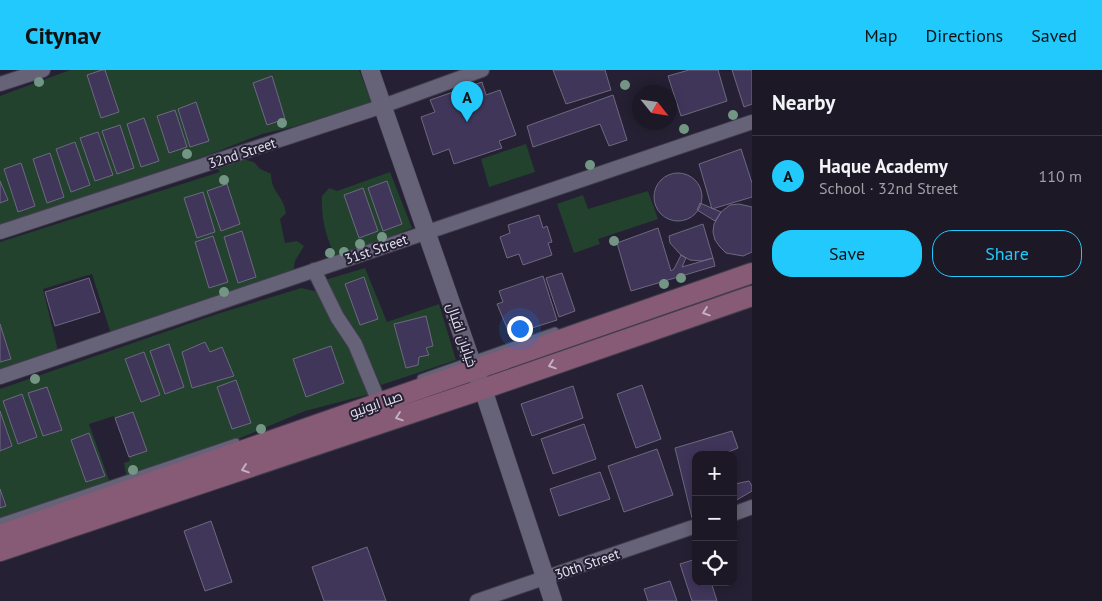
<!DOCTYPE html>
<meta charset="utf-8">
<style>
body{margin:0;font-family:"PT Sans",Cairo,sans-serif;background:#25212e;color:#f1f3f6}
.controls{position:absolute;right:15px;bottom:15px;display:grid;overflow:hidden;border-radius:10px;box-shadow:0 2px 12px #0003}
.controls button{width:45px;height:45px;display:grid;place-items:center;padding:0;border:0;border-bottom:1px solid #3a3743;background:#1c1826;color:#f1f3f6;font:25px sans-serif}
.compass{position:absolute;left:632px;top:15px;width:45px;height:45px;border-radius:50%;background:#1c1826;box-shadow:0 2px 12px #0003;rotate:120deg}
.you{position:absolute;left:519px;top:258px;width:18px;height:18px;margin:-12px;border:4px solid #fff;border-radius:50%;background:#1a73e8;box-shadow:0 0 0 8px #1a73e833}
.badge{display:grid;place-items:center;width:32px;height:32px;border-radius:50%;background:#21c9fd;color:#111;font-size:16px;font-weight:700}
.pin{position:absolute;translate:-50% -41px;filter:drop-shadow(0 1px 2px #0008)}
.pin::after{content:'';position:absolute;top:26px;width:18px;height:15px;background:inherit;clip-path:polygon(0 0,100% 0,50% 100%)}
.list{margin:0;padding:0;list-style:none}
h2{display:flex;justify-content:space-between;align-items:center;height:65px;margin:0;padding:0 20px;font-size:21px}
h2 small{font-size:16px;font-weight:400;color:#a0a0a7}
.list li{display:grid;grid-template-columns:32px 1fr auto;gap:15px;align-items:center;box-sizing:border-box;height:80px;padding:0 20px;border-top:1px solid #3a3743}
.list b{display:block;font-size:19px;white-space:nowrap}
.list p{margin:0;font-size:16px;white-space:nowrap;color:#a0a0a7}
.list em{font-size:16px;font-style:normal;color:#a0a0a7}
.actions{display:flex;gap:10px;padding:15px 20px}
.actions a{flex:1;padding:11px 0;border:1px solid #21c9fd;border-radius:20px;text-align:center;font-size:18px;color:#21c9fd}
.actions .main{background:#21c9fd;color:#111}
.icon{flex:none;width:28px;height:28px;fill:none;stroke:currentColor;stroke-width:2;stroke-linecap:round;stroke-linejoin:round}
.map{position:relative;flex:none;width:752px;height:531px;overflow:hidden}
header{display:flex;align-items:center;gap:30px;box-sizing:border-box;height:70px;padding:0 25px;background:#21c9fd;color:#111}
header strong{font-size:24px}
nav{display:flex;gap:28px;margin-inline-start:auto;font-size:18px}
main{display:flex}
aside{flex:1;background:#1c1826}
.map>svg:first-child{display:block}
.green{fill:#22422e}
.building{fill:#3f365a;stroke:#6d697f}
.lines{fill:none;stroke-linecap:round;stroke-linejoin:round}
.service-casing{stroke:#413d4d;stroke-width:9}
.minor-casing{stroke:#413d4d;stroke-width:16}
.tertiary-casing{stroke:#413d4d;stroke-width:19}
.secondary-casing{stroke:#413d4d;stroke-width:22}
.service{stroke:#666278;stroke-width:7}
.minor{stroke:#666278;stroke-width:14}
.tertiary{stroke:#666278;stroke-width:18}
.secondary{stroke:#875a75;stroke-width:20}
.tree{fill:#729584}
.oneway{stroke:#c2b1c3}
.labels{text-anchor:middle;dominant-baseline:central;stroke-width:4;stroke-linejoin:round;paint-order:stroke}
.street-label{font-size:14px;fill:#e2e0ed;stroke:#252033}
</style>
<header>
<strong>Citynav</strong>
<nav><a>Map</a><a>Directions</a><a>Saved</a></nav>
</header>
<main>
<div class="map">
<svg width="752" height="531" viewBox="0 0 752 531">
<rect width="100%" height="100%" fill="#252033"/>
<path class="green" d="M70 0H359L372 32 293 57 262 64 216 82 0 156V26Z
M526 74 535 102 489 117 481 89Z
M242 89 254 92 260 99 271 104C272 125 283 124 286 143L280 149 285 173 297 171 304 176 295 191 293 203 111 264 92 204 43 219 58 281 0 302V172L220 102 217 98Z
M390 102 412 158 336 188C326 166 321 150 322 126L329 118 337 121Z
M648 121 658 149 598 169 600 174 574 183 557 134 583 125 588 139Z
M365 198 387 252 439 234 456 290 381 315 361 273 346 255 325 210Z
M301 218 319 222 349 272 370 324 305 341 233 371 127 409 124 393 130 391 114 346 89 354 110 413 0 449V319L217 244Z"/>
<path class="building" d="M102 0H105L119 42 101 48 87 5Z
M553 0H605L611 20 566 34Z
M689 0H718L727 31 681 46 668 6Z
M732 0H752V34L744 37Z
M272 6 285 49 267 55 253 13Z
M482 12 486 25 500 20 516 65 499 71 502 78 454 94 449 79 433 85 421 47 435 42 430 30Z
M613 25 627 70 609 76 600 54 533 77 527 56Z
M196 32 209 71 190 77 178 39Z
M175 40 187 77 169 83 157 46Z
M144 48 159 91 141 97 127 54Z
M120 55 134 98 117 104 102 61Z
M98 62 113 105 95 111 80 68Z
M75 72 90 115 71 122 56 79Z
M741 79 752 113V127L712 139 699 94Z
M50 83 64 127 47 133 33 89Z
M21 93 35 136 18 142 4 99Z
M654 127a24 24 0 1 1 48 0a24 24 0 1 1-48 0Z
M0 111 8 130 0 133Z
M387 111 402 154 383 161 368 118Z
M227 114 240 154 221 161 207 121Z
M363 118 378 161 359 168 344 125Z
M203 122 215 162 197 168 184 128Z
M700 133 721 142 715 151 697 140Z
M739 134 752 137V182L743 186 726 183 720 177 715 170 713 162 714 154 721 142 730 135Z
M539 145 543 158 547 156 552 172 548 173 552 185 523 195 519 184 507 188 500 167 510 163 508 155Z
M703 154 713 188 702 191 690 190 681 185 670 173 669 166Z
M658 158 671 201 674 199 681 185 686 188 682 197 713 188 715 196 631 221 617 173Z
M242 161 256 207 238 213 224 167Z
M213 166 228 212 209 218 195 172Z
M562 203 575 241 559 247 546 208Z
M543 206 557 250 510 265 497 234 503 232 499 221Z
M364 207 378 249 360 255 345 214Z
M89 208 100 242 55 256 45 222Z
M426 246 433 276 426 278 429 285 419 287 418 295 406 298 394 254Z
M0 254 11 289 0 292Z
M205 272 210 282 222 277 234 306 192 318 182 282Z
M169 274 184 317 165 324 150 281Z
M331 276 344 313 306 327 293 289Z
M144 282 160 325 141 332 125 289Z
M236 310 251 353 232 359 217 317Z
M642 315 661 369 636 378 617 324Z
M573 316 583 348 532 366 521 334Z
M47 317 62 360 43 366 28 323Z
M22 324 37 367 18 374 3 331Z
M0 341 12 376 0 381Z
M133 342 147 381 129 387 115 348Z
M584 354 596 389 553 404 541 369Z
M732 361 738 378 721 385H696V447L692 448 675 378Z
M89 363 105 406 86 412 71 370Z
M657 379 673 425 624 442 608 396Z
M600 402 610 429 559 446 550 419Z
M733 411 735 414 749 411 752 416V421L735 431 733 426Z
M0 419 6 436 0 438Z
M211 451 232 512 205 521 184 461Z
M367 477 386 531H324L312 497Z
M696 489V512H711L717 531H692L680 494Z
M670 511 677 531H648L644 519Z"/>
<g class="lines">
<g class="service-casing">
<path id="service" d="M421 308 555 261
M0 452 236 372"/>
</g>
<g class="minor-casing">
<path id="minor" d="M0 14 43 0
M0 162 383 36 482 0
M314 200 337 247 355 274 379 332
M0 307 752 52
M733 444 752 437
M477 531 696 456"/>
</g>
<g class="tertiary-casing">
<path id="tertiary" d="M370 0 474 299 483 319 553 531"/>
</g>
<g class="secondary-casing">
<path id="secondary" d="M0 465 752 203
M0 481 483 319 752 226"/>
</g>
<use href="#service" class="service"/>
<use href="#minor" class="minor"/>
<use href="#tertiary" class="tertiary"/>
<use href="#secondary" class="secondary"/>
</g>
<g class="tree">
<circle cx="39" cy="12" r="5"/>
<circle cx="625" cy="15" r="5"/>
<circle cx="733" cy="45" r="5"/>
<circle cx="282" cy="53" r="5"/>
<circle cx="684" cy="59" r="5"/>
<circle cx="187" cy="84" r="5"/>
<circle cx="590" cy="95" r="5"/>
<circle cx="224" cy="110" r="5"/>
<circle cx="382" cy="167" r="5"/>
<circle cx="614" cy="171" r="5"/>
<circle cx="360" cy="174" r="5"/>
<circle cx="344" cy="182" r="5"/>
<circle cx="330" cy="183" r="5"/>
<circle cx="681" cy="208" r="5"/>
<circle cx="664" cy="214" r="5"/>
<circle cx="224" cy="222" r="5"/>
<circle cx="35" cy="309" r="5"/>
<circle cx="261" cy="359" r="5"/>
<circle cx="133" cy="400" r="5"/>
</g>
<defs><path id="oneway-chevron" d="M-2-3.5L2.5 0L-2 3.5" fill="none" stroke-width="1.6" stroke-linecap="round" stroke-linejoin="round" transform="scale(1.25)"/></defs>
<g class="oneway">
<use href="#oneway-chevron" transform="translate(706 242) rotate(161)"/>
<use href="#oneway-chevron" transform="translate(552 295) rotate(161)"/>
<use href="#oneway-chevron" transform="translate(399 347) rotate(161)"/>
<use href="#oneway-chevron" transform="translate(245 399) rotate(161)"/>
</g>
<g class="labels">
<g class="street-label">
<text transform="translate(242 83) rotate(-18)">32nd Street</text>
<text transform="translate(376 179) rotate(-19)">31st Street</text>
<text transform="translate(462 265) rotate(71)">خیابان اقبال</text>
<text transform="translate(376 334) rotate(-19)">صبا ایونیو</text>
<text transform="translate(587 494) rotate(-19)">30th Street</text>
</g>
</g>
</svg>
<div class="controls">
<button>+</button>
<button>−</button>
<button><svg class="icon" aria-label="locate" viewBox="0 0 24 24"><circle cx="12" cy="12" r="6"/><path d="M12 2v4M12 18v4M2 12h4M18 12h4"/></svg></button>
</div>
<svg class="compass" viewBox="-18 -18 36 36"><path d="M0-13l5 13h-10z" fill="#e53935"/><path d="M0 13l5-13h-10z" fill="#a0a0a7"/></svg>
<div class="you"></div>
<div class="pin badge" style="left:467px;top:52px">A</div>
</div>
<aside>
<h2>Nearby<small></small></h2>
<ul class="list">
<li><span class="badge">A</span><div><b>Haque Academy</b><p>School · 32nd Street</p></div><em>110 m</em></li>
</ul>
<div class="actions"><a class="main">Save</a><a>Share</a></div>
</aside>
</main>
